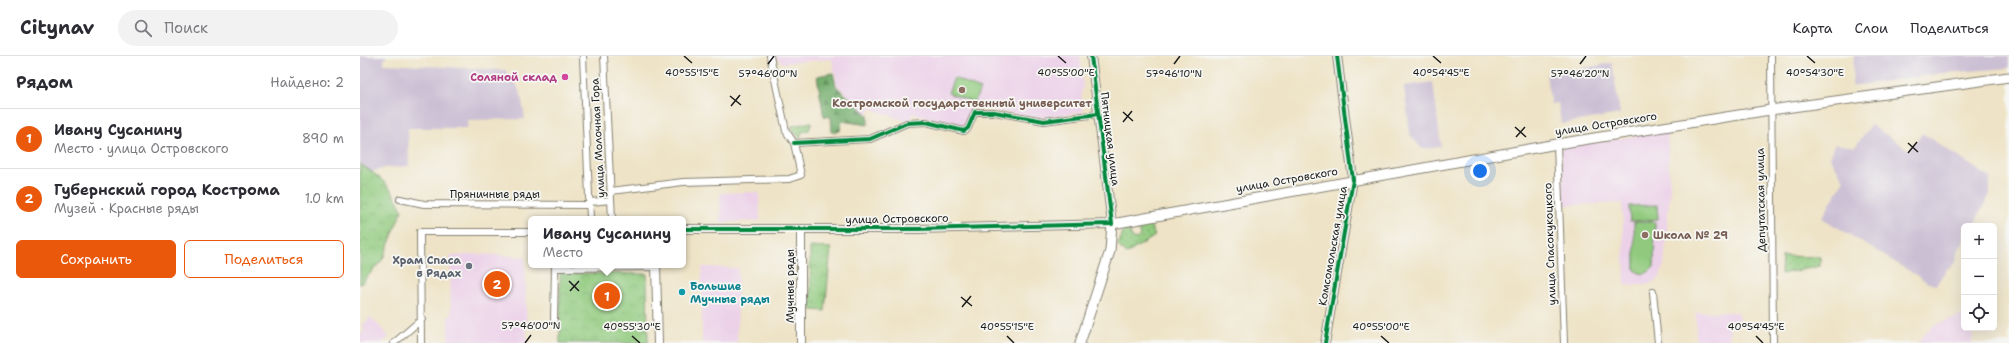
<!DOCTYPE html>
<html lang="ru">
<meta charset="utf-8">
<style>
body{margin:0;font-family:"Shantell Sans",sans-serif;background:#f2f2f3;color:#2b2b33}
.controls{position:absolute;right:12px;bottom:12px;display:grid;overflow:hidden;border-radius:6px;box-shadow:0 4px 16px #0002}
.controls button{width:36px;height:36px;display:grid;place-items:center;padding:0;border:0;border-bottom:1px solid #e1e1e2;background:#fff;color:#2b2b33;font:20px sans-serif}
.you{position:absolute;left:1120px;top:115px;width:14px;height:14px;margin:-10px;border:3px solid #fff;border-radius:50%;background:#1a73e8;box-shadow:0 0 0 6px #1a73e833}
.badge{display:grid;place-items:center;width:26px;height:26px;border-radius:50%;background:#ea580c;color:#fff;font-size:13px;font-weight:700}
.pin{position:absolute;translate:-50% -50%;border:2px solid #fff;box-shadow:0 1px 4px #0006}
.popup{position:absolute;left:168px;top:160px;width:158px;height:52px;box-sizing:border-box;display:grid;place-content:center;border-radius:6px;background:#fff;filter:drop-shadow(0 1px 3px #0005);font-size:13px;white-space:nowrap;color:#7c7c81}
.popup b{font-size:15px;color:#2b2b33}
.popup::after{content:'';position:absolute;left:50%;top:100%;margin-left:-8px;border:8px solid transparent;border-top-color:#fff}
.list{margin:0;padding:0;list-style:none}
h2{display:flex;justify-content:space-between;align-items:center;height:52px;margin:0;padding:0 16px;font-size:17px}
h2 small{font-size:13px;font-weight:400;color:#7c7c81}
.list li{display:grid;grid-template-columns:26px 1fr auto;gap:12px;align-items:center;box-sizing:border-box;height:60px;padding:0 16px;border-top:1px solid #e1e1e2}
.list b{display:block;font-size:15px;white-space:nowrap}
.list p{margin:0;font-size:13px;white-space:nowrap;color:#7c7c81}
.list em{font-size:13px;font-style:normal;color:#7c7c81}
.actions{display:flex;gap:8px;padding:12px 16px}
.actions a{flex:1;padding:9px 0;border:1px solid #ea580c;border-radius:6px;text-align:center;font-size:14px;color:#ea580c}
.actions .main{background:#ea580c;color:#fff}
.icon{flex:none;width:22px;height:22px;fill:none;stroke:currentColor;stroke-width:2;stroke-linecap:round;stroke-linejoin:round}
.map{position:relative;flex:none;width:1649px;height:287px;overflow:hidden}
header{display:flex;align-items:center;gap:24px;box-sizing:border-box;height:56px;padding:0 20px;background:#fff;border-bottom:1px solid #e1e1e2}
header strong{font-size:19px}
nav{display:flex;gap:22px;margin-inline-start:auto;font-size:14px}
.search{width:280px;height:36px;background:#f2f2f3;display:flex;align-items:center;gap:10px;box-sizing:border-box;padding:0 14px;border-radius:22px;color:#7c7c81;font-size:15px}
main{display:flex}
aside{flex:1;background:#fff}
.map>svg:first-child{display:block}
.built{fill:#ecd1e9}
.industrial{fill:#cbbfd4}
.grass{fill:url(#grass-dots);stroke:#56734d}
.forest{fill:url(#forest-firs);stroke:#486544}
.park{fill:url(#park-crowns);stroke:#56734d}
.pitch{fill:#91ca7e;stroke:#56734d}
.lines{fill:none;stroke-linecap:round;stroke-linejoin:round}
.minor-casing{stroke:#858071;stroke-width:8}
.tertiary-casing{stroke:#858071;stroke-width:10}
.secondary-casing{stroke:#858071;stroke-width:11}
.minor{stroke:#fff;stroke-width:6}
.tertiary{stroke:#fff;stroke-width:8}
.secondary{stroke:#fff;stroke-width:9}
.cycleway-casing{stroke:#f6f6f2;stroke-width:6}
.cycleway{stroke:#00873e;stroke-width:4}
.ticks{fill:none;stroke:#1c1c1c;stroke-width:1.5}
.hotel-dot{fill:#d1479c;stroke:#f6f6f2;stroke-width:1.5}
.education-dot{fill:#8d6e63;stroke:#f6f6f2;stroke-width:1.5}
.worship-dot{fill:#6b7280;stroke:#f6f6f2;stroke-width:1.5}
.culture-dot{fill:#0f9aa8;stroke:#f6f6f2;stroke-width:1.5}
.labels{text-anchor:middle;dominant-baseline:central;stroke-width:3.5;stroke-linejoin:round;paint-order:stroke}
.hotel-label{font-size:11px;font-weight:bold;fill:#b23c85;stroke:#f6f6f2;text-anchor:end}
.education-label{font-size:11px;font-weight:bold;fill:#785e54;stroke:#f6f6f2}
.street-label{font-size:11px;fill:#1c1c1c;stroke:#f6f6f2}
.worship-label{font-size:11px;font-weight:bold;fill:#5b616d;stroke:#f6f6f2;text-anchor:end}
.culture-label{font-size:11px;font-weight:bold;fill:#0d838f;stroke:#f6f6f2;text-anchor:start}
.ticks-label{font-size:10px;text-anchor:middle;fill:#1c1c1c;stroke:#f6f6f2;stroke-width:3.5;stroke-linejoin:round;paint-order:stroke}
</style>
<header>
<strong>Citynav</strong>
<div class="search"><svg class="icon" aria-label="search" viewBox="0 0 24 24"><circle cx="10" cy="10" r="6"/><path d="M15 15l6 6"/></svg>Поиск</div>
<nav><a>Карта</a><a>Слои</a><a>Поделиться</a></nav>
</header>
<main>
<aside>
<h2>Рядом<small>Найдено: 2</small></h2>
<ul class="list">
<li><span class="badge">1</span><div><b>Ивану Сусанину</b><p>Место · улица Островского</p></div><em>890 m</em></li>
<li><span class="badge">2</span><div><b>Губернский город Кострома</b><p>Музей · Красные ряды</p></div><em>1.0 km</em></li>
</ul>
<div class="actions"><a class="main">Сохранить</a><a>Поделиться</a></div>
</aside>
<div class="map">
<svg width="1649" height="287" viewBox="0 0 1649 287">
<defs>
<pattern id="grass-dots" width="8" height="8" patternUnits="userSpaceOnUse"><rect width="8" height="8" fill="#91ca7e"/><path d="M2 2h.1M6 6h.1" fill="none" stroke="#7cad6c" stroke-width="1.8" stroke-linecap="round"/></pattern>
<pattern id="forest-firs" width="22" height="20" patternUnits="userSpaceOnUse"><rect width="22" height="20" fill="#74ae6d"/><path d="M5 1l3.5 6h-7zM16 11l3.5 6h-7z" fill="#5e8d59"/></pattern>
<pattern id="park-crowns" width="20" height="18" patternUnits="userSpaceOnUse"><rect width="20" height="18" fill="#91ca7e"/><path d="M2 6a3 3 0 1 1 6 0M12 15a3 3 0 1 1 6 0" fill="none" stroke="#7cad6c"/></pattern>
</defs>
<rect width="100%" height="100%" fill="#f6f6f2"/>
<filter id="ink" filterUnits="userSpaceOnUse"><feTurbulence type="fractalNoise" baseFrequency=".025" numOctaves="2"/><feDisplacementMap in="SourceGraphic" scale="8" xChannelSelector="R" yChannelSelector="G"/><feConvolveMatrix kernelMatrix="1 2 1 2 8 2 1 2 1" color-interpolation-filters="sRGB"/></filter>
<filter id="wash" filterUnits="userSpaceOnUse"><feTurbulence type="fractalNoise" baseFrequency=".012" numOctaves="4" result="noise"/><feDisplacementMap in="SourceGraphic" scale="16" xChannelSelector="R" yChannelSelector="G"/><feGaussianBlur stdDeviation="0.9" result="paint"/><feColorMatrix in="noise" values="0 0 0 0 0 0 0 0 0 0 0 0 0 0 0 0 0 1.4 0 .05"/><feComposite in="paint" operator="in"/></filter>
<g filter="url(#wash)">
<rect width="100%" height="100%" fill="#eee3c6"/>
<path class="built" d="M415 0H720L723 31 721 37 723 56 680 62 613 52 604 73 554 57 549 66 510 52 508 58 477 29 472 3 422 7Z
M1307 75 1310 134 1304 209 1300 221 1290 228 1265 229 1262 147 1204 149 1201 92Z
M399 136 400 165 361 166 360 137Z
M121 198 165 201 167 287H88V261L91 260 90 200Z
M342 211 378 212 377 287H342Z
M1336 256H1379V269H1370L1369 287H1336Z
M1604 258V272H1613L1612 287H1557L1574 269Z
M11 261 29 281 22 287H0V279L5 274 1 270Z"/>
<path class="industrial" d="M0 0H26V2L24 3V8L145 14 155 26 161 39 165 63 108 64 107 72H48L49 110 25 112 5 118 0 116Z
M1494 0H1649V12L1583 17 1492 30Z
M1252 7 1260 58 1201 68 1198 47 1191 48 1186 19Z
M1073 26 1081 91 1062 93 1050 79 1044 30Z
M1511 69 1549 94 1562 77 1630 122V138L1613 170H1604V185L1597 196 1596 206 1586 214 1576 229 1569 227 1462 162 1484 124 1470 102 1475 88 1495 91Z"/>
<path class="grass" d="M452 66 449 74 442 76 440 82 433 75 432 70Z
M789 166 795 180 766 198 758 190 764 173 770 176 772 182 777 183 780 179 779 175 773 173 771 170Z
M1422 200 1460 201V210L1421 218Z"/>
<path class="forest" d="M473 17 476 30 508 59V69L482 65 480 75 472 76 471 61 464 60 463 56 457 20Z"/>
<path class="park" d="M0 108C22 122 31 130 42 154L23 203 0 229Z
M450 191 471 192 465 255 451 254Z
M200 217 287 218 288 287H200Z"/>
<path class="pitch" d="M594 22 620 33 614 47 588 37Z
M1297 149 1298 163 1270 165 1269 150Z
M1274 166H1295L1294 211C1288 218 1281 220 1275 214Z"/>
</g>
<g filter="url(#ink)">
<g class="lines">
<g class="minor-casing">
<path id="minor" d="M223 0 230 163
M244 0 252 163
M1411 0 1413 287
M434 87 510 83 547 67 566 66 604 75 608 72 615 56H634L684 65 738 58
M1197 88 1204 287
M251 135 323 126 429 123 441 119 434 87 426 75 410 0
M40 143 64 148 227 149 230 151
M230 146 251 144
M195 212 296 211
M1293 236 1298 287
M194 264 195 209
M34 287 62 263
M61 287 60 176H171"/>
</g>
<g class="tertiary-casing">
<path id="tertiary" d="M323 173H558L752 168 731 0
M296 209 298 287
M441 287V173
M965 287 993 124 977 0"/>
</g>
<g class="secondary-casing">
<path id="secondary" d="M720 287 750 195 752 168 1197 88 1410 54 1649 21"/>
</g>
<use href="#minor" class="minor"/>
<use href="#tertiary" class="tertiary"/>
<use href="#secondary" class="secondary"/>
<g class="cycleway-casing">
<path id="cycleway" d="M434 87 510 83 547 67 566 66 604 75 608 72 615 56H634L684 65 738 58
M323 173H558L752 168 731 0
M965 287 993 124 977 0"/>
</g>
<use href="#cycleway" class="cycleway"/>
</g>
</g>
<path class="ticks" d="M324 0 332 7M698 0 706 7M1073 0 1081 7M1447 0 1455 7M408 8 414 0M814 8 820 0M1220 8 1226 0M370 40 381 49M371 50 380 39M763 56 773 65M763 66 772 55M1155 71 1166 81M1156 81 1165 71M1548 87 1558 96M1548 97 1557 86M209 225 219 235M210 235 219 225M601 241 612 250M602 251 611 240M272 280 280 287M647 280 654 287M1021 280 1029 287M1396 280 1403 287M165 287 171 279"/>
<circle class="hotel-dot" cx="205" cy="21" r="4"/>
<g class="education-dot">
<circle cx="602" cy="34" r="4"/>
<circle cx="1285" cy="179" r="4"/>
</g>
<circle class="worship-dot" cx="109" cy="210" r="4"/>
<circle class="culture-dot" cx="322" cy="236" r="4"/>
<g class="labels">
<g class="hotel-label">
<text x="197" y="21">Соляной склад</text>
</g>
<g class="education-label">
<text x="602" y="47">Костромской государственный университет</text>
<text x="1293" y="179" text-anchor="start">Школа № 29</text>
</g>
<g class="street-label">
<text transform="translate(1246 68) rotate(-9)">улица Островского</text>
<text transform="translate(238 82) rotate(-93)">улица Молочная Гора</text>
<text transform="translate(750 83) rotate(83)">Пятницкая улица</text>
<text transform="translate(927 124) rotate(-10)">улица Островского</text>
<text x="135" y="138">Пряничные ряды</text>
<text transform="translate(1401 144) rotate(-91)">Депутатская улица</text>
<text transform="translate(537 163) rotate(-1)">улица Островского</text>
<text transform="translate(1190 188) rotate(-92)">улица Спасокукоцкого</text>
<text transform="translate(973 190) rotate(-80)">Комсомольская улица</text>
<text transform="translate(430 230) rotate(-90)">Мучные ряды</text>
</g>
<g class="worship-label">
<text x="101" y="204">Храм Спаса<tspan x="101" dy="13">в Рядах</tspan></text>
</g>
<g class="culture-label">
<text x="330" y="230">Большие<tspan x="330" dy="13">Мучные ряды</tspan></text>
</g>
</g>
<g class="ticks-label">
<text x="706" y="20">40°55'00"E</text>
<text x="332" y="20">40°55'15"E</text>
<text x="1081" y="20">40°54'45"E</text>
<text x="1455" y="20">40°54'30"E</text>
<text x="814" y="21">57°46'10"N</text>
<text x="1220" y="21">57°46'20"N</text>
<text x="408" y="21">57°46'00"N</text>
<text x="171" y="273">57°46'00"N</text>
<text x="272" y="274">40°55'30"E</text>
<text x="647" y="274">40°55'15"E</text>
<text x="1021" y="274">40°55'00"E</text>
<text x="1396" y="274">40°54'45"E</text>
</g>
</svg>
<div class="controls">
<button>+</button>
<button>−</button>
<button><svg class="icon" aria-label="locate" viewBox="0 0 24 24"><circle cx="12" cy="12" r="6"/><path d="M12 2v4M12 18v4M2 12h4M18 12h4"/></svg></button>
</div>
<div class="you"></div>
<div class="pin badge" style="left:247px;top:240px">1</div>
<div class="popup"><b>Ивану Сусанину</b>Место</div>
<div class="pin badge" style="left:137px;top:228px">2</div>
</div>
</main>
